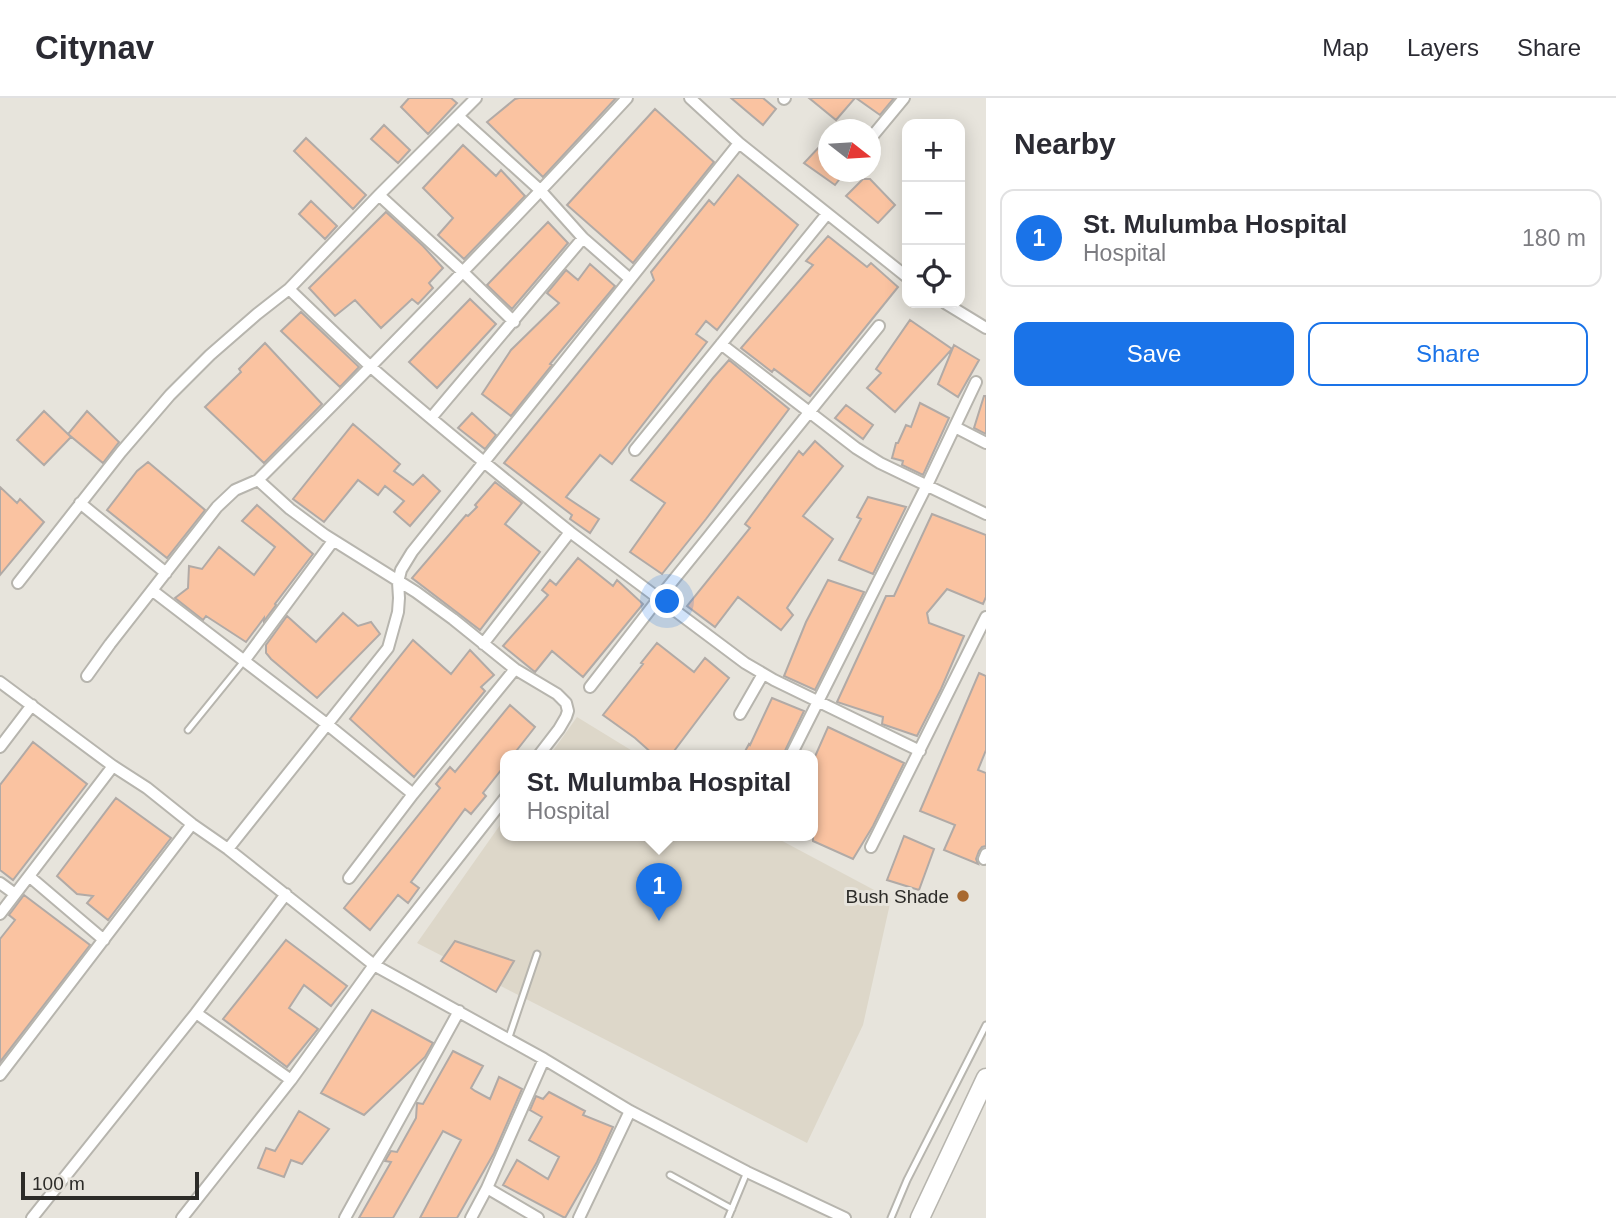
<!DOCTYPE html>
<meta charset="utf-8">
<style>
body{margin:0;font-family:Helvetica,sans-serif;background:#f2f2f3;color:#2b2b33}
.controls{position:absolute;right:21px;top:21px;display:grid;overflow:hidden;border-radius:14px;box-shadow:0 4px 18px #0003}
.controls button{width:63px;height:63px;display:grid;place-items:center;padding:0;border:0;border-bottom:2px solid #e1e1e2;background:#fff;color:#2b2b33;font:35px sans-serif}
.compass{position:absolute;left:818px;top:21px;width:63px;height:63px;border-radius:50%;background:#fff;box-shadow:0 4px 18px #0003;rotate:107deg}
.scale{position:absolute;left:21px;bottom:18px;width:178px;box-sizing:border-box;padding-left:7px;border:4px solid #2c2b28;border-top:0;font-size:19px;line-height:24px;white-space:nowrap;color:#2c2b28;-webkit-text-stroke:5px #e7e4dc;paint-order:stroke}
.you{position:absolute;left:668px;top:504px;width:24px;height:24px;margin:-18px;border:5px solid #fff;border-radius:50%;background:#1a73e8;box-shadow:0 0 0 10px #1a73e833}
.badge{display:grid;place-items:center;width:46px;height:46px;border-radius:50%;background:#1a73e8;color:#fff;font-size:23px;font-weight:700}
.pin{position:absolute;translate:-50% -58px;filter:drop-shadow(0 2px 4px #0008)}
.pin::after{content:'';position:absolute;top:37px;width:24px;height:21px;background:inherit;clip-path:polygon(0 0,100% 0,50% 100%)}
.popup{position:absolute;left:500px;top:652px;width:318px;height:91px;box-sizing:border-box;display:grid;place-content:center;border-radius:14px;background:#fff;filter:drop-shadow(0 2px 5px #0005);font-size:23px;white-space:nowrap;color:#7c7c81}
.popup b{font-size:26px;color:#2b2b33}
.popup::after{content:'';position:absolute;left:50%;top:100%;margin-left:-14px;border:14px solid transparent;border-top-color:#fff}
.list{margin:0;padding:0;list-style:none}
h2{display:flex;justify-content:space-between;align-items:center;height:91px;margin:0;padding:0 28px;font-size:30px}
h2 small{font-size:23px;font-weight:400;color:#7c7c81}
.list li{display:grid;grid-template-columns:46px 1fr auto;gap:21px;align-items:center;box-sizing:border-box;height:98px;margin:0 14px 14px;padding:0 14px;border:2px solid #e1e1e2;border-radius:14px}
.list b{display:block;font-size:26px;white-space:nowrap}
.list p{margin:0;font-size:23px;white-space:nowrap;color:#7c7c81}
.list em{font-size:23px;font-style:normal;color:#7c7c81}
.actions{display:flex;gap:14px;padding:21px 28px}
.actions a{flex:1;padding:16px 0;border:2px solid #1a73e8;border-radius:14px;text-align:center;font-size:24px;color:#1a73e8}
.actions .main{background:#1a73e8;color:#fff}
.icon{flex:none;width:38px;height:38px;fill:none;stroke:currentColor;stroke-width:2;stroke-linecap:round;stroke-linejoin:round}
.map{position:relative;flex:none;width:986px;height:1120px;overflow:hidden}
header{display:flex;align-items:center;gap:42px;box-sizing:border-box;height:98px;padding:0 35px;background:#fff;border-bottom:2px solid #e1e1e2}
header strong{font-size:33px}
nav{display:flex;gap:38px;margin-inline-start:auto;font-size:24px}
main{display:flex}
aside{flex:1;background:#fff}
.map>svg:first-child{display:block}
.built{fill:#ddd7c9}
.building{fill:#fac3a1;stroke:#b1aaa6;stroke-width:2}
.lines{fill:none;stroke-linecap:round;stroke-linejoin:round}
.service-casing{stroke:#b7b5ae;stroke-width:9}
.minor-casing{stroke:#b7b5ae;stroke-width:14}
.trunk-casing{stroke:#b7b5ae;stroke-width:21}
.service{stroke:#fff;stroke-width:5}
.minor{stroke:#fff;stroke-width:10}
.trunk{stroke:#fff;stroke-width:18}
.poi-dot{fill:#a86930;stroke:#e7e4dc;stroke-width:2.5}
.labels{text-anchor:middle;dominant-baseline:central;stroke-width:6;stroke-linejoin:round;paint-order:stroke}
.poi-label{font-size:19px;fill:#2c2b28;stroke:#e7e4dc;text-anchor:end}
</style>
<header>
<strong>Citynav</strong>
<nav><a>Map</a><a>Layers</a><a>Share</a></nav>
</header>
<main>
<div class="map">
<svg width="986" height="1120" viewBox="0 0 986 1120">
<rect width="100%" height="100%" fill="#e7e4dc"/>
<path class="built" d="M577 619 639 657H550Z
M505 720V737H771L891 801 863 927 807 1045 417 845Z"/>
<path class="building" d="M409 0H451L457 5 428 36 401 9Z
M519 0H616L543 79 487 24 515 1Z
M731 0H763L776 11 763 27Z
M809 0H855L836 22Z
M856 0H894L880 17Z
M655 11 714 64 633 165 567 107Z
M384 27 410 52 398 65 371 41Z
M306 40 366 97 353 111 294 53Z
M463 47 496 78 501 72 525 98 464 161 438 137 453 120 423 90Z
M821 47 829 52V74H845L835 87 804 65Z
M738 77 798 127 717 232 706 223 696 236 707 244 612 366 600 357 566 399 599 421 590 435 570 421 572 417 504 365 654 182 651 174 709 102 714 107Z
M863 81H870L895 107 878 125 846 98Z
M311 103 337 128 325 141 299 116Z
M386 114 423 148 443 170 429 185 433 190 418 206 412 201 381 230 355 202 335 218 309 190Z
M548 124 568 145 512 211 487 187Z
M828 138 867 169 871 165 898 189 810 298 774 271 772 274 741 250 813 167 806 163Z
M590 166 615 188 550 266 552 267 511 318 482 296 511 252 559 205 547 195 566 172 578 182Z
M470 201 496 226 437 290 409 264Z
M301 214 359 269 340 289 281 233Z
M910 222 952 251 895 314 867 290 881 275 876 271Z
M265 245 322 306 264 365 205 309 241 274 239 271Z
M954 247 979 262 958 299 938 286Z
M729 262 789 311 706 421 662 476 630 454 665 405 631 382 713 280Z
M984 298H986V336L974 330Z
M920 305 949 320 923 377 902 367 903 363 892 360 896 345H898L906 327 911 329Z
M846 307 873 327 863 341 835 320Z
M44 313 71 339 44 367 17 342Z
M87 313 119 344 103 365 68 336Z
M472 315 496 337 485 351 458 330Z
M353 326 400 366 394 373 413 387 423 377 440 393 410 428 394 414 404 403 385 388 378 397 358 382 324 424 293 401Z
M815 343 843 368 803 418 833 441 787 510 793 517 781 532 738 499 715 529 687 508 750 430 745 426 799 353 803 357Z
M148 364 205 412 167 460 107 412 137 373Z
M495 384 522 405 505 426 540 454 480 532 412 480 466 417 468 418 477 409 475 407Z
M0 389 17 405 20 401 44 424 0 477Z
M868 399 906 409 873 476 839 462 861 421 857 419Z
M257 407 313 456 275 506 276 507 264 523V520L246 544 206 518 203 522 175 500 188 490 189 468 202 471 219 449 254 477 275 449 242 423Z
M932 416 986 437V499L983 506 947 491 927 515 929 525 964 538 941 591 917 638 882 626 883 619 837 604 886 498H894Z
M578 460 613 488 617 482 643 506 583 579 552 553 535 574 503 548 548 497 542 492 550 482 556 487Z
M828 482 864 494 815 592 784 578 806 524Z
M343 515 358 528 371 524 380 536 317 600 271 561 266 555V547L287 518 316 544Z
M413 542 451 576 470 552 494 577 481 589 485 593 414 679 350 621Z
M657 545 694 574 705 560 729 580 671 657H654L635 640 603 617 643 566 641 565Z
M979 575 986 578V652L978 672 986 675V748L982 749 979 753 976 761 978 766 944 752 955 727 920 713Z
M772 600 804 613 783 657H743L749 646 750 647Z
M510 607 535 629 513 657H505V667L483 695 486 698 471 716 465 711 411 784 419 790 408 805 398 797 370 832 344 810 440 690 436 686 450 669 455 674Z
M828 629 904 665 873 728 853 761 813 743V663Z
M33 644 87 686 13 782 0 772V687Z
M116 700 171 740 108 822 87 805 93 798 77 796 57 778Z
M904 738 934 751 919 792 887 782Z
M24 797 90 847 0 964V841L15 822 9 817Z
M286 842 347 888 331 908 304 887 289 910 318 931 287 969 223 921Z
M455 843 514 863 496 894 441 863Z
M372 912 433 945 425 959 364 1017 321 995Z
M453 953 483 968 471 990 475 993 490 1001 499 979 522 991 494 1055 457 1120H420L461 1042 443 1033 393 1120H359L391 1064 385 1063 391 1053 397 1054 416 1020 417 1005 423 1006Z
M549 994 585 1013 583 1017 613 1029 597 1064 565 1120 503 1087 517 1062 548 1081 559 1059 529 1042 542 1019 530 1012 536 998 543 1001Z
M299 1013 329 1031 302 1066 291 1062 284 1079 258 1070 266 1050 275 1053Z"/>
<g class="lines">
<g class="service-casing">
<path id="service" d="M188 632 244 563
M508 942 537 856
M670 1077 732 1111
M728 1120 747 1074
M891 1120 907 1082 986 927"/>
</g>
<g class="minor-casing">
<path id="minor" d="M690 0 739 45 907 179
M784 1 785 0
M458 18 540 92 583 140 630 181
M870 41 904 0
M379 97 463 174 514 224
M289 191C316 217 343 243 371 269 436 326 503 380 570 434
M945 205 986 230
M721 246 856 350 880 365 986 416
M431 320 583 140
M955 329 986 345
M635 352 827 116
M258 382 290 411 325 437 416 494 453 521 515 571 557 596 566 605 568 613 566 619 559 631 539 657
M80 405 166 475
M18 485 121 354 170 297 210 257 257 216 289 191 379 97 476 0
M153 493 328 627 413 696
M483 546 570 434 745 565 774 582 920 653
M244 563 333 443
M87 578 110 546 217 409 235 392 258 382C383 257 507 130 627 0
M0 584 113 668 147 690 192 726 228 751 374 867 544 961 630 1013 747 1074 845 1120
M590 589 659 500 879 228
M740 616 763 576
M0 649 32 607
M791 657 927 387 976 284
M871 749 986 519
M228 751 388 550 398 514 399 500 398 484 401 472 412 454 739 45
M984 761 986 756
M30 779 104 842
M349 780 413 696 515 571
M0 785 15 796
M0 816 113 668
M196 915 291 982
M0 977 192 726
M32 1120 196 915 286 796
M182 1120 291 982 374 867 505 700
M345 1120 459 913
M471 1120 487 1090
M538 1120 487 1090 544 961
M579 1120 630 1013"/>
</g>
<g class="trunk-casing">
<path id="trunk" d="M920 1120 986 980"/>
</g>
<use href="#service" class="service"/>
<use href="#minor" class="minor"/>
<use href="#trunk" class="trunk"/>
</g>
<circle class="poi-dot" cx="963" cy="798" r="7"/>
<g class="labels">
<g class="poi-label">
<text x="949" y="798">Bush Shade</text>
</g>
</g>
</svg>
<div class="controls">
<button>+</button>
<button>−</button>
<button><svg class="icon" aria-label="locate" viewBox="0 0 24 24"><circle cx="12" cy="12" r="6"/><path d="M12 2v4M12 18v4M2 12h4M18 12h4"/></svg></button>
</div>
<svg class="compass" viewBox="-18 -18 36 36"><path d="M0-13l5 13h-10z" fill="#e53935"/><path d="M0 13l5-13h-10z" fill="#7c7c81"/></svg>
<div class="scale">100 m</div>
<div class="you"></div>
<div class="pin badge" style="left:659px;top:823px">1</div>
<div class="popup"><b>St. Mulumba Hospital</b>Hospital</div>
</div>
<aside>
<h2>Nearby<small></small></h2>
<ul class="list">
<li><span class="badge">1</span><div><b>St. Mulumba Hospital</b><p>Hospital</p></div><em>180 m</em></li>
</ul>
<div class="actions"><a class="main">Save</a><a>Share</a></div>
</aside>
</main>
